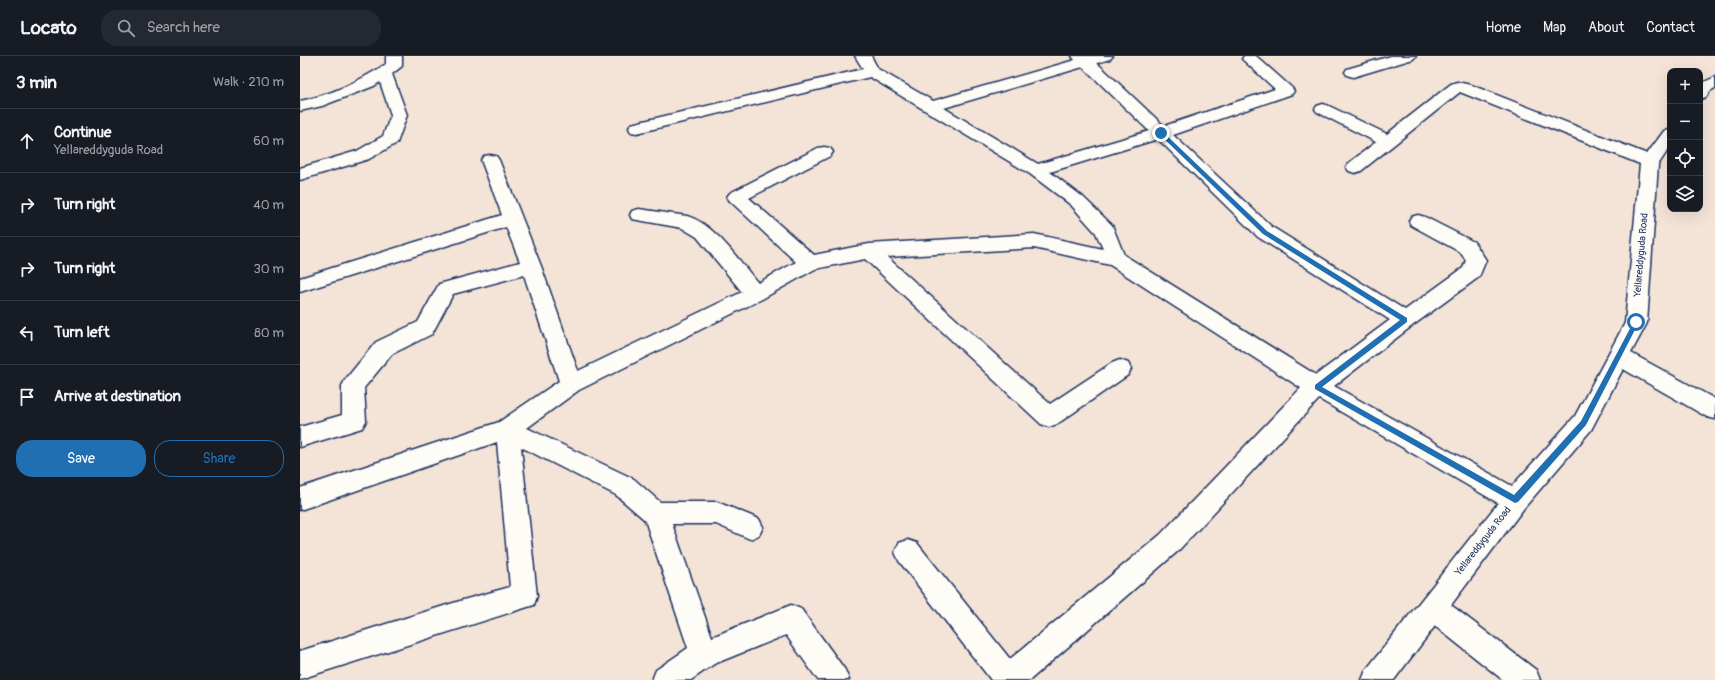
<!DOCTYPE html>
<meta charset="utf-8">
<style>
body{margin:0;font-family:Pangolin,sans-serif;background:#242831;color:#f1f3f6}
.controls{position:absolute;right:12px;top:12px;display:grid;overflow:hidden;border-radius:8px;box-shadow:0 4px 16px #0002}
.controls button{width:36px;height:36px;display:grid;place-items:center;padding:0;border:0;border-bottom:1px solid #363941;background:#171b24;color:#f1f3f6;font:20px sans-serif}
.stop{position:absolute;width:12px;height:12px;margin:-9px;border:3px solid #1f6fb2;border-radius:50%;background:#fff}
.stop.end{background:#1f6fb2;border-color:#fff;box-shadow:0 1px 4px #0008}
.list{margin:0;padding:0;list-style:none}
h2{display:flex;justify-content:space-between;align-items:center;height:52px;margin:0;padding:0 16px;font-size:17px}
h2 small{font-size:13px;font-weight:400;color:#9ea1a6}
.list li{display:grid;grid-template-columns:26px 1fr auto;gap:12px;align-items:center;box-sizing:border-box;height:64px;padding:0 16px;border-top:1px solid #363941}
.list b{display:block;font-size:15px;white-space:nowrap}
.list p{margin:0;font-size:13px;white-space:nowrap;color:#9ea1a6}
.list em{font-size:13px;font-style:normal;color:#9ea1a6}
.actions{display:flex;gap:8px;padding:12px 16px}
.actions a{flex:1;padding:9px 0;border:1px solid #1f6fb2;border-radius:16px;text-align:center;font-size:14px;color:#1f6fb2}
.actions .main{background:#1f6fb2;color:#fff}
.icon{flex:none;width:22px;height:22px;fill:none;stroke:currentColor;stroke-width:2;stroke-linecap:round;stroke-linejoin:round}
.map{position:relative;flex:none;width:1415px;height:624px;overflow:hidden}
header{display:flex;align-items:center;gap:24px;box-sizing:border-box;height:56px;padding:0 20px;background:#171b24;border-bottom:1px solid #363941}
header strong{font-size:19px}
nav{display:flex;gap:22px;margin-inline-start:auto;font-size:14px}
.search{width:280px;height:36px;background:#242831;display:flex;align-items:center;gap:10px;box-sizing:border-box;padding:0 14px;border-radius:16px;color:#9ea1a6;font-size:15px}
main{display:flex}
aside{flex:1;background:#171b24}
.map>svg:first-child{display:block}
.lines{fill:none;stroke-linecap:round;stroke-linejoin:round}
.minor-casing{stroke:#1b2f5e;stroke-width:3}
.minor{fill:#fdfcf7;fill-rule:evenodd}
.route{fill:#1f6fb2}
.labels{text-anchor:middle;dominant-baseline:central;stroke-width:3.5;stroke-linejoin:round;paint-order:stroke}
.street-label{font-size:10px;fill:#1b2f5e;stroke:#fdfcf7}
</style>
<header>
<strong>Locato</strong>
<div class="search"><svg class="icon" aria-label="search" viewBox="0 0 24 24"><circle cx="10" cy="10" r="6"/><path d="M15 15l6 6"/></svg>Search here</div>
<nav><a>Home</a><a>Map</a><a>About</a><a>Contact</a></nav>
</header>
<main>
<aside>
<h2>3 min<small>Walk · 210 m</small></h2>
<ul class="list">
<li><svg class="icon" aria-label="ahead" viewBox="0 0 24 24"><path d="M12 20V5M6 11l6-6 6 6"/></svg><div><b>Continue</b><p>Yellareddyguda Road</p></div><em>60 m</em></li>
<li><svg class="icon" aria-label="right" viewBox="0 0 24 24"><path d="M7 20v-9h11M14 6l5 5-5 5"/></svg><div><b>Turn right</b></div><em>40 m</em></li>
<li><svg class="icon" aria-label="right" viewBox="0 0 24 24"><path d="M7 20v-9h11M14 6l5 5-5 5"/></svg><div><b>Turn right</b></div><em>30 m</em></li>
<li><svg class="icon" aria-label="left" viewBox="0 0 24 24"><path d="M17 20v-9H6M10 6l-5 5 5 5"/></svg><div><b>Turn left</b></div><em>80 m</em></li>
<li><svg class="icon" aria-label="arrive" viewBox="0 0 24 24"><path d="M6 21V4h12l-3 4 3 4H6"/></svg><div><b>Arrive at destination</b></div></li>
</ul>
<div class="actions"><a class="main">Save</a><a>Share</a></div>
</aside>
<div class="map">
<svg width="1415" height="624" viewBox="0 0 1415 624">
<rect width="100%" height="100%" fill="#f4e4d8"/>
<filter id="ink" filterUnits="userSpaceOnUse"><feTurbulence type="fractalNoise" baseFrequency=".025" numOctaves="2"/><feDisplacementMap in="SourceGraphic" scale="8" xChannelSelector="R" yChannelSelector="G"/><feConvolveMatrix kernelMatrix="1 2 1 2 8 2 1 2 1" color-interpolation-filters="sRGB"/></filter>
<g filter="url(#ink)">
<g class="lines">
<g class="minor-casing">
<path id="minor" d="M86 0H102V10L92 18 107 59 97 87 69 103 0 124V112L57 95 83 80 91 59 80 26 74 30 22 50 0 55V45C31 39 60 25 86 8Z
M555 0H571L578 13 633 45 775 4 772 0H813L810 3 797 7 864 70 975 33 942 3 944 0H956L992 32 994 35 992 38 873 79 972 171 1105 254 1163 212 1166 204 1160 196 1111 169 1109 165 1111 161 1118 159 1125 161 1174 186 1186 204 1179 221 1112 270 1034 330 1212 430 1275 360 1325 267 1340 108 1160 36 1061 115 1055 117 1049 115 1046 111 1049 107 1076 86 1017 56 1015 53 1017 50 1023 48 1029 50 1087 78 1151 28 1157 26 1171 29 1347 98 1364 75 1370 74V91L1358 109 1347 267 1331 297 1415 343V363L1407 361 1323 313 1291 374 1224 452 1151 549 1236 614 1240 624H1203L1135 570 1094 624H1062L1066 614 1198 447 1019 343 878 495 730 624H691L599 505 595 496 599 487 608 484 617 487 710 603 860 479 1001 332 810 209 734 192 587 201 750 348 812 307 820 304 828 307 831 313 828 319 757 368 749 371 741 368 565 203 515 213 462 243 279 334 227 372 334 423 360 446H417L459 463 463 471 459 479 450 483 416 468H372L412 581 491 549 501 553 545 614 549 624H518L486 579 414 608 391 624H352L356 614 388 592 345 464 316 439 221 391 237 540 234 549 0 623V595L163 544 210 531 197 386 0 454V432L199 366 259 325 224 219 153 238 132 278 92 298 64 332 66 365 62 372 0 391V371L42 359V330L45 324 76 286 118 266 139 228 220 206 206 171 0 236V222L202 159 181 104 184 100 190 99 196 100 199 104 241 210 278 315 442 236 397 181 382 172 332 163 330 159 332 155 339 153 387 160C415 168 439 205 458 227L496 206 430 145 427 141 430 137 518 92 524 91 530 92 533 96 530 100 449 142 514 199 569 188 734 178 803 193 796 177 771 149 730 118 570 21 337 77 331 76 329 72 331 68 563 13ZM783 11 849 75 738 108 644 52ZM858 83 958 181 1090 264 1016 319 824 199 812 169 783 141 750 116Z
M1091 0H1116L1113 3 1053 21 1047 19 1045 16 1047 13Z
M1415 21V32L1410 35 1406 41 1400 43V28Z"/>
</g>
<use href="#minor" class="minor"/>
</g>
</g>
<path class="route" d="M859 76H863L967 175 1107 262V266L1022 331 1214 439 1281 365 1334 265H1338L1339 266 1286 369 1218 446 1215 447 1015 333V329L1100 264 963 178 859 78Z"/>
<g class="labels">
<g class="street-label">
<text transform="translate(1341 199) rotate(-85)">Yellareddyguda Road</text>
<text transform="translate(1183 485) rotate(-52)">Yellareddyguda Road</text>
</g>
</g>
</svg>
<div class="controls">
<button>+</button>
<button>−</button>
<button><svg class="icon" aria-label="locate" viewBox="0 0 24 24"><circle cx="12" cy="12" r="6"/><path d="M12 2v4M12 18v4M2 12h4M18 12h4"/></svg></button>
<button><svg class="icon" aria-label="layers" viewBox="0 0 24 24"><path d="M12 4l9 5-9 5-9-5zM3 14l9 5 9-5"/></svg></button>
</div>
<div class="stop" style="left:1336px;top:266px"></div>
<div class="stop end" style="left:861px;top:77px"></div>
</div>
</main>
